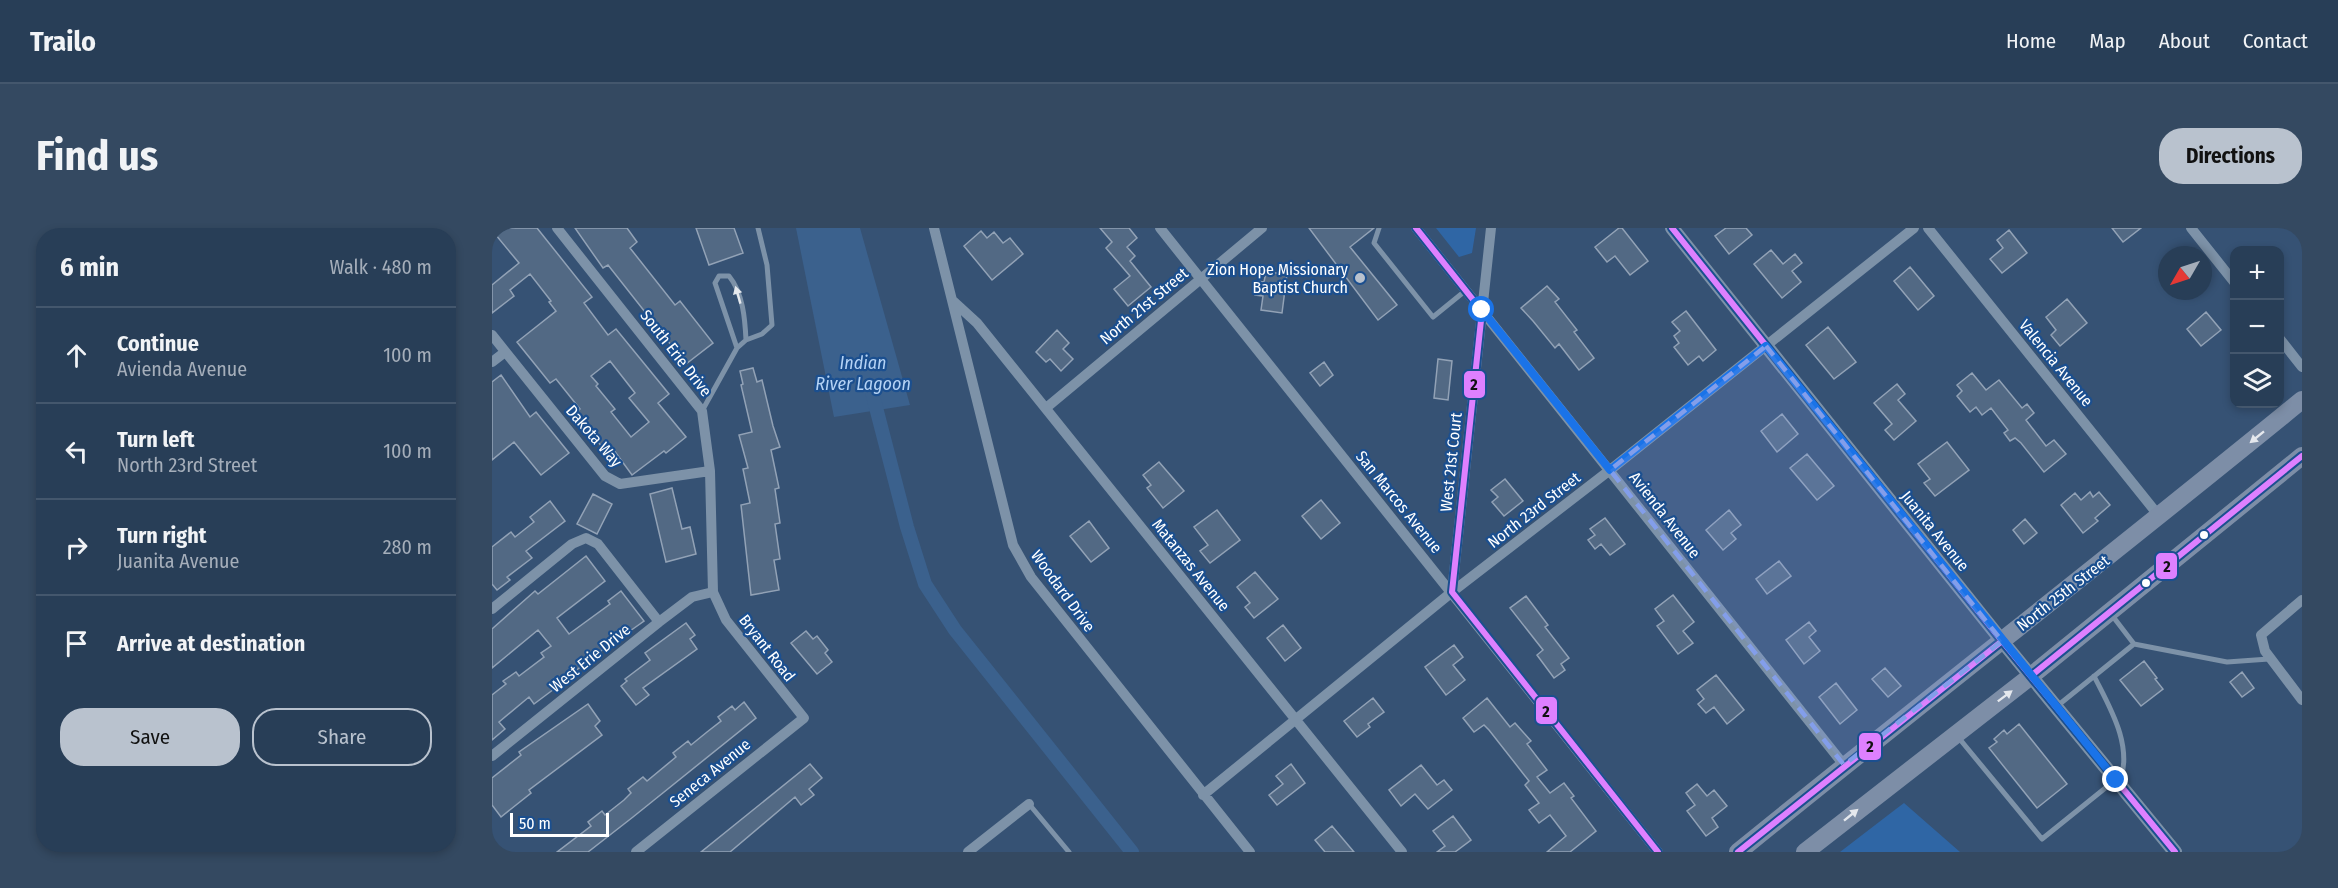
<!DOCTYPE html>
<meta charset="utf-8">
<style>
body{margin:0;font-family:"Fira Sans Condensed",sans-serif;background:#344961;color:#f1f3f6}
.controls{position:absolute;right:18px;top:18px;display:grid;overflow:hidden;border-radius:12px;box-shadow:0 3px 9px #0003}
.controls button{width:54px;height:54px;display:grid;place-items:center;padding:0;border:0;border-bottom:2px solid #44576d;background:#283e57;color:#f1f3f6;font:30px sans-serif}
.compass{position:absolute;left:1666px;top:18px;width:54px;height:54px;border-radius:50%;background:#283e57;box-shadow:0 3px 9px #0003;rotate:231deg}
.scale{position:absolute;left:18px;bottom:15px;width:99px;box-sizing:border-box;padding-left:6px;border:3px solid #fff;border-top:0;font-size:16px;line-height:21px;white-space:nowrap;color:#fff;-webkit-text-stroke:4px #1b4f8f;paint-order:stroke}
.stop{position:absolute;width:18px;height:18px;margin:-14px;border:4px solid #1a73e8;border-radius:50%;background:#fff}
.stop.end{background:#1a73e8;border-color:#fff;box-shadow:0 2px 6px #0008}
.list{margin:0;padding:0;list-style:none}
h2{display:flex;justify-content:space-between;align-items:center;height:78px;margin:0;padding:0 24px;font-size:26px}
h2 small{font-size:20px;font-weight:400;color:#a5aeba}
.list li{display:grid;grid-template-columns:39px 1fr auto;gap:18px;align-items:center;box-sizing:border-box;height:96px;padding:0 24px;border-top:2px solid #44576d}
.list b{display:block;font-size:22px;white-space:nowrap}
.list p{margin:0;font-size:20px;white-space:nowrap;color:#a5aeba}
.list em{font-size:20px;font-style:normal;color:#a5aeba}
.actions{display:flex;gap:12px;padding:18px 24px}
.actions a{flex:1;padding:14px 0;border:2px solid #b9c2ce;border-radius:24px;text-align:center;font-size:21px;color:#b9c2ce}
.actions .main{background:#b9c2ce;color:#111}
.icon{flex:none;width:33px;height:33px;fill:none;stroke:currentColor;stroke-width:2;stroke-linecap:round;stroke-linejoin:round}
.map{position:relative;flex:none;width:1810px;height:624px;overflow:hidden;border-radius:24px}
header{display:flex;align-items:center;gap:36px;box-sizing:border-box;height:84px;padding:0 30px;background:#283e57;border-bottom:2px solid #44576d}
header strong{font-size:28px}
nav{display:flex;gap:33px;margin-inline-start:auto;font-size:21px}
.intro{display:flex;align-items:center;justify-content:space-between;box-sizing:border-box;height:144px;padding:0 36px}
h1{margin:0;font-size:42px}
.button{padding:15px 27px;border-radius:24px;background:#b9c2ce;color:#111;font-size:21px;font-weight:700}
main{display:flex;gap:36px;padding:0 36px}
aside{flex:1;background:#283e57;border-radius:24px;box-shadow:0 3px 9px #0003}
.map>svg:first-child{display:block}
.green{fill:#2f66a5}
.water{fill:#3b618d}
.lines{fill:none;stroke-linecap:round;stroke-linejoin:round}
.canal{stroke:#3b618d;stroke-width:14}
.building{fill:#526984;stroke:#92a2b6;stroke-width:1.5;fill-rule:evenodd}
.service{stroke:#7d92a8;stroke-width:5}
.minor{stroke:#7d92a8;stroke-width:10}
.tertiary{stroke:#7d92a8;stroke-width:14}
.primary{stroke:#7d8ea7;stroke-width:18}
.bus-1-casing{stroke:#1b4f8f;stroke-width:10}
.bus-1{stroke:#de80ff;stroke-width:6}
.oneway{fill:#e5e9ee}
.oneway2{fill:#e5e8ed}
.route{stroke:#1a73e8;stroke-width:8}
.marked{fill:#839eea;fill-opacity:0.2;stroke:#839eea;stroke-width:4.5;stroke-dasharray:12 8;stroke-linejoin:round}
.poi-dot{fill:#b9c2ce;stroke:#1b4f8f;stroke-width:2}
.bus-dot{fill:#fff;stroke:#1b4f8f;stroke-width:2}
.labels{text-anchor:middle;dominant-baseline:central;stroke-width:4.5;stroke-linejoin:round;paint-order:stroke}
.poi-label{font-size:16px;fill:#fff;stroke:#1b4f8f;text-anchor:end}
.street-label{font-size:16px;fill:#fff;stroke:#1b4f8f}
.water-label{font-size:18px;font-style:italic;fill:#b5d3f5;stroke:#1b4f8f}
.line-badge{stroke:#1b4f8f;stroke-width:2}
.pale-badge-label{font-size:16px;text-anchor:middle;font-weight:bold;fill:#111}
</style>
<header>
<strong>Trailo</strong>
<nav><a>Home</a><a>Map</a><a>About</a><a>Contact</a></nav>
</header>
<div class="intro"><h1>Find us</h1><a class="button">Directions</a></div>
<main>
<aside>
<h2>6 min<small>Walk · 480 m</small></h2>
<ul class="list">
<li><svg class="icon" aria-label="ahead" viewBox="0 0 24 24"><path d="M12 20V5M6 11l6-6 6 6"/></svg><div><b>Continue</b><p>Avienda Avenue</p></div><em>100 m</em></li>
<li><svg class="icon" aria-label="left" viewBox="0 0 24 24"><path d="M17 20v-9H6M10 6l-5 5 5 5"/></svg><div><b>Turn left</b><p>North 23rd Street</p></div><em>100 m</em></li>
<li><svg class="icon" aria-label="right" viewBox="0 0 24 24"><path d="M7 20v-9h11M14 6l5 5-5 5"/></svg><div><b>Turn right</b><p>Juanita Avenue</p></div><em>280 m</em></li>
<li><svg class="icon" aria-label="arrive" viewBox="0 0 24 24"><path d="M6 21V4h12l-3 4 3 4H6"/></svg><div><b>Arrive at destination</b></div></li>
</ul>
<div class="actions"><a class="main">Save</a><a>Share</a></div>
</aside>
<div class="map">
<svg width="1810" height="624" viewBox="0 0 1810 624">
<rect width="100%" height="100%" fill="#365274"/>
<path class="green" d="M944 0H984L980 25 967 29Z
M1412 575 1468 624H1348L1404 581Z"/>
<path class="water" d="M304 0H368L418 177 342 189Z"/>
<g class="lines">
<path class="canal" d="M380 164 415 299 433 356 463 402 640 624"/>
</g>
<path class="building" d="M11 0H45L100 69 92 75 116 107 124 101 177 166 166 175 194 209 174 225 172 223 140 247 121 221 120 222 116 217 111 220 83 186 88 181 64 151 58 155 25 114 64 83 57 74 59 73 38 46 18 62 22 68 0 85V57L27 35 3 6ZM118 133 143 165 137 170 157 194 139 209 119 184 123 181 104 158 106 156 99 148Z
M83 0H135L145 14 138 20 183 77 188 73 221 115 194 136 116 37 111 40Z
M204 0H242L251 25 217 37Z
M608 0H637L645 10 635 19 643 28 638 33 659 59 636 78 622 61 638 48 614 20 620 14Z
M817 0H882L858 19 905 77 886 92Z
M1127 0H1130L1156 33 1138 47 1123 28 1115 34 1103 19Z
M1234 0H1254L1260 7 1237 26 1223 8Z
M1620 0H1649L1631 14Z
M1517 2 1535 25 1510 45 1498 31 1511 20 1505 12Z
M489 3 495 10 502 4 511 15 518 10 531 26 500 52 472 18Z
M1279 22 1291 36 1303 26 1310 35 1300 43 1309 54 1290 70 1262 36Z
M1418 39 1442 68 1426 82 1402 53Z
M774 44 795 46 790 85 769 82 771 68 763 67 765 53 772 54Z
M1055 58 1067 71 1063 74 1085 102 1082 104 1102 130 1087 142 1067 116 1063 120 1041 93 1029 80Z
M1575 71 1595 95 1568 118 1559 107 1564 102 1554 89Z
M1194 83 1224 122 1211 133 1207 128 1196 137 1182 119 1187 115 1182 108 1188 103 1180 94Z
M1714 84 1729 102 1709 118 1695 101Z
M1336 99 1364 134 1342 151 1314 117Z
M565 102 577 115 571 121 581 131 569 143 558 131 554 134 544 124Z
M946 131 960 133 956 172 942 170Z
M832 134 841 147 828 158 818 145Z
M261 140 265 154 270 152 281 198 288 219 279 222 287 260 283 261 288 295 283 296 288 331 282 332 287 362 259 367 249 277 258 275 251 241 256 240 247 207 260 204 249 157 251 156 248 143Z
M1480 145 1494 162 1507 152 1530 180 1535 176 1542 185 1534 192 1554 218 1562 212 1574 226 1552 244 1529 215 1523 210 1518 213 1512 205 1516 202 1499 180 1490 187 1484 179 1478 184 1465 168 1470 163 1465 157Z
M9 147 38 189 44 184 77 225 49 247 22 214 0 232V154Z
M1405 156 1413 166 1406 172 1424 193 1402 212 1393 202 1400 196 1382 175Z
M1290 186 1306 206 1285 224 1269 203Z
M1455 214 1477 242 1443 268 1432 255 1438 251 1426 236Z
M1315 226 1342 258 1325 272 1298 240Z
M667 234 692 263 671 280 655 260 659 257 651 247Z
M1013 251 1031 273 1012 288 1000 274 1006 269 999 262Z
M180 260 190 301 198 299 204 326 174 334 158 266Z
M1598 264 1601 269 1607 264 1618 277 1603 290 1606 293 1591 305 1569 277 1583 265 1589 272Z
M101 266 120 276 105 306 85 296Z
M829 272 848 295 829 311 810 288Z
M58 273 73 293 34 323 40 330 15 349 18 352 5 362 0 356V319L19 304 23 309 42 294 38 289Z
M725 282 748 312 718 335 708 323 716 317 702 299Z
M1237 282 1249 297 1239 305 1244 311 1231 322 1214 302Z
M1113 290 1133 316 1118 327 1109 316 1103 321 1096 312 1103 307 1098 301Z
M1533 291 1545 305 1532 316 1521 302Z
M597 293 617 320 599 334 578 308Z
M94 328 113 353 65 390 77 406 118 376 116 373 129 363 152 393 138 403 137 401 77 448 78 449 42 476 37 469 7 494 13 501 0 512V467L14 456 11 453 24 444 27 448 52 429 49 425 59 418 46 402 0 440V401L43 363 46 366Z
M1287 333 1299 348 1275 366 1264 351Z
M763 344 786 371 762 390 753 379 758 375 745 359Z
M1181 367 1202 394 1191 403 1201 415 1186 426 1165 398 1172 393 1163 381Z
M1034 368 1056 397 1053 399 1077 430 1069 436 1073 442 1062 450 1045 427 1051 422 1018 380Z
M1317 394 1324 403 1317 409 1328 423 1312 436 1294 412Z
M194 395 203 407 198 411 205 421 151 460 157 467 144 477 129 458 135 453 133 451 158 432 153 425Z
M791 397 809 420 793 433 775 410Z
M314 403 321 411 325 408 336 422 333 425 340 434 325 446 299 415Z
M962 417 971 429 961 437 973 452 954 467 933 439Z
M1652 433 1665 450 1663 451 1671 461 1649 478 1628 452Z
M1393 440 1409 458 1396 469 1380 451Z
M1750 444 1762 460 1750 469 1738 454Z
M1224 447 1252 482 1235 496 1222 479 1214 485 1206 476 1212 471 1205 462Z
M1344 455 1365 482 1348 496 1327 469Z
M881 470 892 484 876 496 878 499 865 509 852 493Z
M995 470 1018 499 1023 495 1039 513 1035 516 1055 542 1045 549 1058 565 1072 555 1082 568 1079 570 1104 603 1078 624H1055L1074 608 1058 587 1047 595 1037 582 1047 575 1033 557 1037 553 997 502 992 497 982 504 971 490Z
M252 474 264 490 141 589 96 624H65L99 598 96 594 110 583 113 587 132 572 139 565 136 561 151 549 155 553 184 529 181 525 196 513 199 517 215 504 229 493 226 489 240 478 243 482Z
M96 476 108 493 103 498 110 507 37 562 39 565 9 589 0 577V550L29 527 27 524Z
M1527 496 1575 556 1545 580 1497 520 1505 514 1502 511 1512 502 1515 506Z
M318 536 330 550 317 561 322 567 309 577 303 569 238 624H209Z
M799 536 813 555 785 577 777 567 791 556 784 548Z
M929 537 945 557 952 552 960 562 936 581 923 566 909 578 897 562Z
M1205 556 1215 568 1222 562 1235 578 1220 590 1226 599 1214 608 1195 583 1203 577 1194 565Z
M961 588 979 612 963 624H945L953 618 941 603Z
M840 598 862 624H833L823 612Z"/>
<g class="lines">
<path class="service" d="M887 0 882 15 941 89 973 63
M254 112 270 106 280 97 275 37 266 0
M210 183 245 120 254 112C253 91 251 65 237 48H227L223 55 245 120
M1619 386 1642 416 1735 434 1777 431
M1602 448C1618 480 1641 517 1628 554
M1564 479 1642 416
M1466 509 1550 611 1622 553
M537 576 577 624"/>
<path class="minor" d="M65 0 210 183 218 243 221 364 234 392 312 490 144 624
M442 0 521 317 539 349 758 624
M668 0 1166 624
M924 0 1352 537
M1436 0 1667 288
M1699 0 1742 54
M461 73 485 95 910 624
M0 107 113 248 128 256 218 243
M1788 111 1810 139
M0 134 13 124
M554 180 770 0
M960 364 999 0
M1810 372 1769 407 1773 423 1810 472
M0 381 80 316 94 310 106 316 167 394
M0 528 167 394 200 369 221 364
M711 567 960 364 1118 242 1422 0
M476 624 537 576"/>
<path class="tertiary" d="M1180 0 1510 413 1683 624"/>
<path class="primary" d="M1246 624C1433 472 1624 324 1810 172
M1313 624 1539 448 1810 228"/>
<g class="bus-1-casing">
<path id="bus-1" d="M924 0 990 83 960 364 1166 624
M1180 0 1510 413 1683 624
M1539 448 1810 228
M1246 624 1510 413"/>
</g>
<use href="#bus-1" class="bus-1"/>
</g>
<defs><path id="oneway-solid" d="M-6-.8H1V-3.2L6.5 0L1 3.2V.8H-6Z" transform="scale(1.5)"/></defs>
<use class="oneway" href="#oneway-solid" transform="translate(246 67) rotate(-106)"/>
<g class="oneway2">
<use href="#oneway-solid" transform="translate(1765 209) rotate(141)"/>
<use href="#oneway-solid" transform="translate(1513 468) rotate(-37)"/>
<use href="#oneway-solid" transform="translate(1359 587) rotate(-39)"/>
</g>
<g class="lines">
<path class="route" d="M990 82 1118 242 1274 118 1624 552"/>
</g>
<path class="marked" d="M1274 118 1510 413 1352 537 1118 242Z"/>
<circle class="poi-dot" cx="868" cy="50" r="6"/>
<g class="bus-dot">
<circle cx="1712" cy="307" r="5"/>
<circle cx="1654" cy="355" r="5"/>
</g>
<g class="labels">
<g class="poi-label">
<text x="856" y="41">Zion Hope Missionary<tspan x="856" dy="18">Baptist Church</tspan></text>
</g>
<g class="street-label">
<text transform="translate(652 78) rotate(-40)">North 21st Street</text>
<text transform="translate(184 125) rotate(52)">South Erie Drive</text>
<text transform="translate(1564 135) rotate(51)">Valencia Avenue</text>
<text transform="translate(102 208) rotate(49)">Dakota Way</text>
<text transform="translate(959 234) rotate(-84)">West 21st Court</text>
<text transform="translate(907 274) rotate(51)">San Marcos Avenue</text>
<text transform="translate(1042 282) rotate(-38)">North 23rd Street</text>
<text transform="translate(1173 287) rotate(52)">Avienda Avenue</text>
<text transform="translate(1443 303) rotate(51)">Juanita Avenue</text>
<text transform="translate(699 337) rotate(51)">Matanzas Avenue</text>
<text transform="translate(571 363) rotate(54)">Woodard Drive</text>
<text transform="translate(1571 365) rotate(-38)">North 25th Street</text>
<text transform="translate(275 420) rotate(52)">Bryant Road</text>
<text transform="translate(98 430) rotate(-39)">West Erie Drive</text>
<text transform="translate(218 545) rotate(-39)">Seneca Avenue</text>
</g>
<g class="water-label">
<text x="371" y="135">Indian<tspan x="371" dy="21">River Lagoon</tspan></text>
</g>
</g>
<g class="line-badge">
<rect x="971" y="142" width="23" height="29" rx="6" fill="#de80ff"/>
<rect x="1663" y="324" width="23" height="28" rx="6" fill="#de80ff"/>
<rect x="1043" y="468" width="23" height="29" rx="6" fill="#de80ff"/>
<rect x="1366" y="504" width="24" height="29" rx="6" fill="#de80ff"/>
</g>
<g class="pale-badge-label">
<text x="982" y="162">2</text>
<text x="1675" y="344">2</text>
<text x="1054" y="489">2</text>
<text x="1378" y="524">2</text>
</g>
</svg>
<div class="controls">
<button>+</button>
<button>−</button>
<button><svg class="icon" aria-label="layers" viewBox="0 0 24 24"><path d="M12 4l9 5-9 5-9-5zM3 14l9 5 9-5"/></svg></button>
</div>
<svg class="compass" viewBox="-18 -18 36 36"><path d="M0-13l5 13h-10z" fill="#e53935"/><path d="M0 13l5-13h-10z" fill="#a5aeba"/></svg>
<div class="scale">50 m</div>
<div class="stop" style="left:990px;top:82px"></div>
<div class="stop end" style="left:1624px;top:552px"></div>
</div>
</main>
